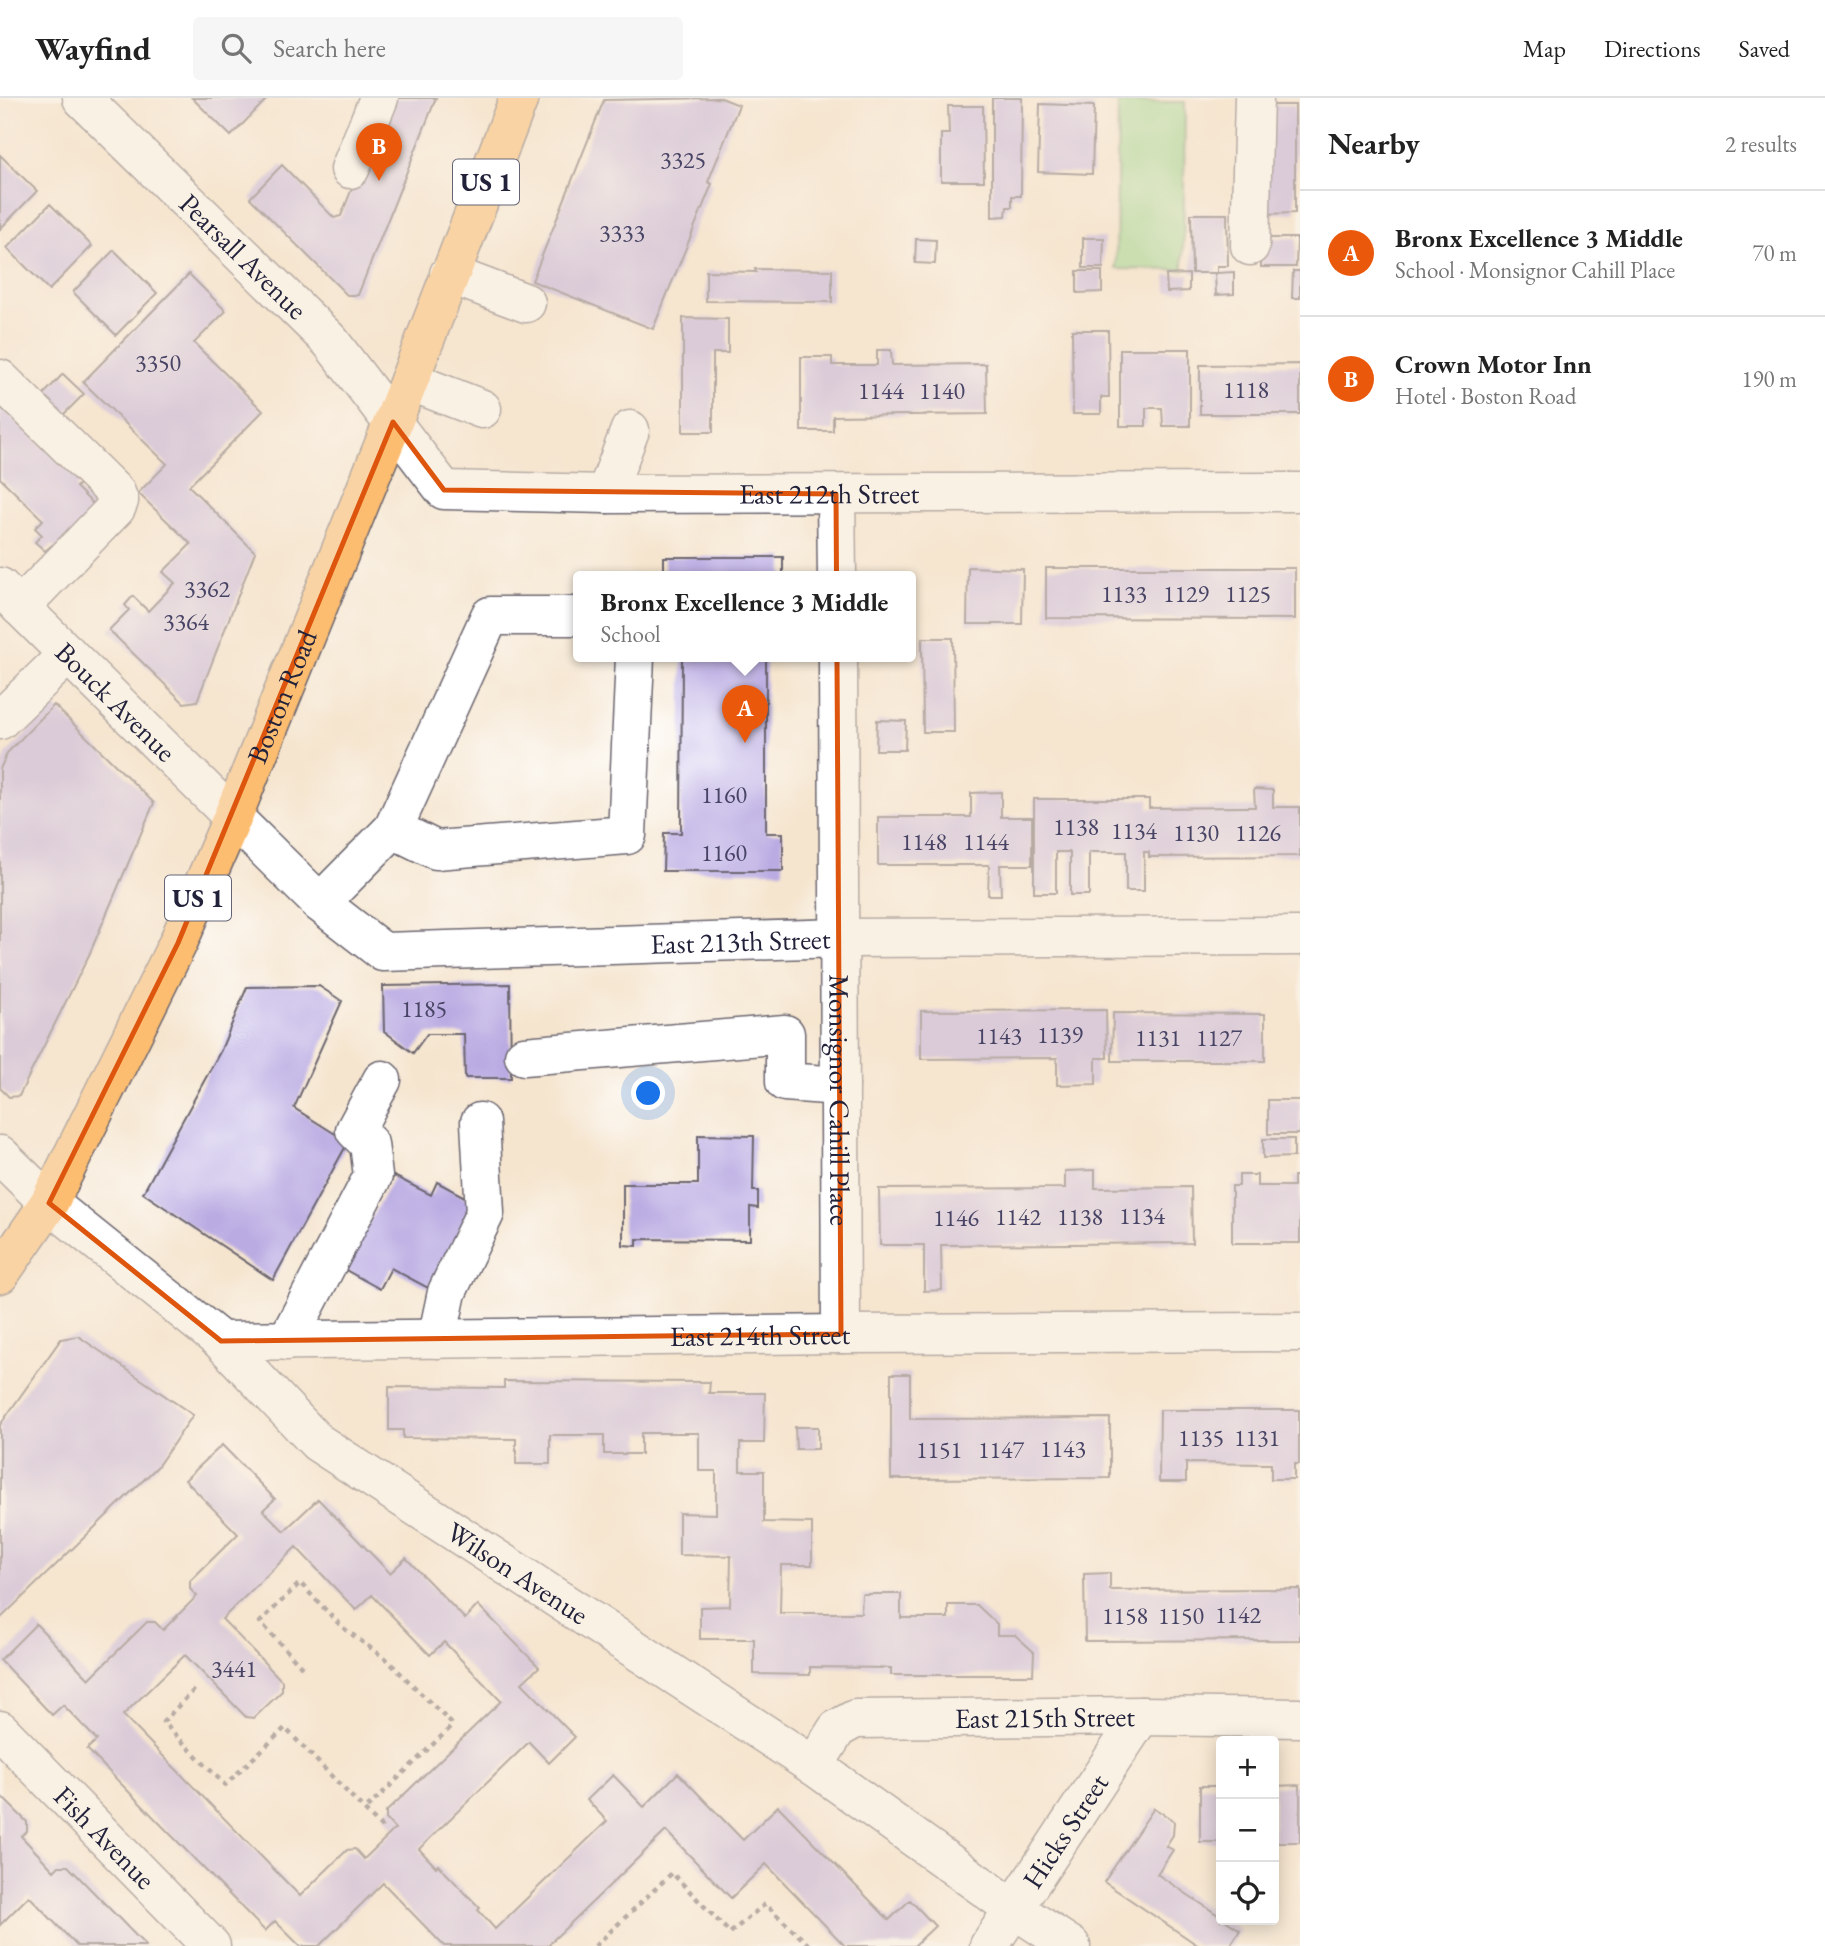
<!DOCTYPE html>
<meta charset="utf-8">
<style>
body{margin:0;font-family:"EB Garamond",serif;background:#f6f6f6;color:#222}
.controls{position:absolute;right:21px;bottom:21px;display:grid;overflow:hidden;border-radius:7px;box-shadow:0 4px 18px #0003}
.controls button{width:63px;height:63px;display:grid;place-items:center;padding:0;border:0;border-bottom:2px solid #e0e0e0;background:#fff;color:#222;font:35px sans-serif}
.you{position:absolute;left:649px;top:996px;width:24px;height:24px;margin:-18px;border:5px solid #fff;border-radius:50%;background:#1a73e8;box-shadow:0 0 0 10px #1a73e833}
.badge{display:grid;place-items:center;width:46px;height:46px;border-radius:50%;background:#ea580c;color:#fff;font-size:23px;font-weight:700}
.pin{position:absolute;translate:-50% -58px;filter:drop-shadow(0 2px 4px #0008)}
.pin::after{content:'';position:absolute;top:37px;width:24px;height:21px;background:inherit;clip-path:polygon(0 0,100% 0,50% 100%)}
.popup{position:absolute;left:573px;top:473px;width:343px;height:91px;box-sizing:border-box;display:grid;place-content:center;border-radius:7px;background:#fff;filter:drop-shadow(0 2px 5px #0005);font-size:23px;white-space:nowrap;color:#767676}
.popup b{font-size:26px;color:#222}
.popup::after{content:'';position:absolute;left:50%;top:100%;margin-left:-14px;border:14px solid transparent;border-top-color:#fff}
.list{margin:0;padding:0;list-style:none}
h2{display:flex;justify-content:space-between;align-items:center;height:91px;margin:0;padding:0 28px;font-size:30px}
h2 small{font-size:23px;font-weight:400;color:#767676}
.list li{display:grid;grid-template-columns:46px 1fr auto;gap:21px;align-items:center;box-sizing:border-box;height:126px;padding:0 28px;border-top:2px solid #e0e0e0}
.list b{display:block;font-size:26px;white-space:nowrap}
.list p{margin:0;font-size:23px;white-space:nowrap;color:#767676}
.list em{font-size:23px;font-style:normal;color:#767676}
.icon{flex:none;width:38px;height:38px;fill:none;stroke:currentColor;stroke-width:2;stroke-linecap:round;stroke-linejoin:round}
.map{position:relative;flex:none;width:1300px;height:1848px;overflow:hidden}
header{display:flex;align-items:center;gap:42px;box-sizing:border-box;height:98px;padding:0 35px;background:#fff;border-bottom:2px solid #e0e0e0}
header strong{font-size:33px}
nav{display:flex;gap:38px;margin-inline-start:auto;font-size:24px}
.search{width:490px;height:63px;background:#f6f6f6;display:flex;align-items:center;gap:18px;box-sizing:border-box;padding:0 24px;border-radius:7px;color:#767676;font-size:26px}
main{display:flex}
aside{flex:1;background:#fff}
.map>svg:first-child{display:block}
.green{fill:#95d58b;stroke:#5c7c63;stroke-width:2}
.building{fill:#baabe2;fill-rule:evenodd}
.lines{fill:none;stroke-linecap:round;stroke-linejoin:round}
.minor-casing{stroke:#6c666f;stroke-width:41}
.major-casing{stroke:#6c666f;stroke-width:41}
.path{stroke:#6c666f;stroke-width:4.5;stroke-dasharray:5 5;stroke-linecap:butt}
.minor{stroke:#fff;stroke-width:38}
.major{stroke:#fcbd6f;stroke-width:38}
.marked{fill:none;stroke:#de560e;stroke-width:5;stroke-linejoin:round}
.labels{text-anchor:middle;dominant-baseline:central;stroke-width:5;stroke-linejoin:round;paint-order:stroke}
.number-label{font-size:24px;fill:#484465}
.shield{fill:#fff;stroke:#646476;stroke-width:2}
.shield-label{font-size:26px;font-weight:bold;fill:#22223b}
.street-label{font-size:28px;fill:#22223b;stroke:#fff}
</style>
<header>
<strong>Wayfind</strong>
<div class="search"><svg class="icon" aria-label="search" viewBox="0 0 24 24"><circle cx="10" cy="10" r="6"/><path d="M15 15l6 6"/></svg>Search here</div>
<nav><a>Map</a><a>Directions</a><a>Saved</a></nav>
</header>
<main>
<div class="map">
<svg width="1300" height="1848" viewBox="0 0 1300 1848">
<rect width="100%" height="100%" fill="#fff"/>
<filter id="ink" filterUnits="userSpaceOnUse"><feTurbulence type="fractalNoise" baseFrequency=".0143" numOctaves="2"/><feDisplacementMap in="SourceGraphic" scale="14" xChannelSelector="R" yChannelSelector="G"/><feConvolveMatrix kernelMatrix="1 2 1 2 8 2 1 2 1" color-interpolation-filters="sRGB"/></filter>
<filter id="wash" filterUnits="userSpaceOnUse"><feTurbulence type="fractalNoise" baseFrequency=".00686" numOctaves="4" result="noise"/><feDisplacementMap in="SourceGraphic" scale="28" xChannelSelector="R" yChannelSelector="G"/><feGaussianBlur stdDeviation="1.57" result="paint"/><feColorMatrix in="noise" values="0 0 0 0 0 0 0 0 0 0 0 0 0 0 0 0 0 1.4 0 .05"/><feComposite in="paint" operator="in"/></filter>
<g filter="url(#wash)">
<rect width="100%" height="100%" fill="#f5e5cf"/>
<path class="green" d="M1118 4H1185L1183 172 1116 171Z"/>
<g id="blocks">
<path class="building" d="M192 0H268L231 38Z
M388 0H436L358 197H347L250 100 282 67 334 120 341 118Z
M721 0 739 7 708 84 712 86 653 231 532 183 604 2Z
M992 0H1022L1021 98H1012V109H1007L1006 118 992 119Z
M1040 6 1094 8 1092 76 1038 74Z
M1264 7H1295V115L1264 116Z
M948 8H983L984 83H941V36H949Z
M0 57 37 93 0 131Z
M50 106 92 148 49 192 7 150Z
M1191 116H1227L1228 168H1217V175L1234 174V196L1216 197 1215 175H1192Z
M1083 140H1104L1103 170H1083Z
M1261 140H1297L1296 169H1261Z
M916 141 936 142 935 166 915 165Z
M114 152 157 195 116 237 73 194Z
M755 171 832 172V204L706 203V173L756 174Z
M1077 173H1102V194L1077 195Z
M1293 173H1300V200H1292Z
M189 176 226 213 194 245 263 313 189 388 255 454 197 603 184 605 109 532 129 512 125 507 133 498 148 513 175 485 163 474 191 446 138 395 167 366 83 284Z
M1189 176V193L1167 194 1166 177Z
M683 220 728 221V255H713V334H683Z
M1072 232H1108L1109 299H1101V316H1073Z
M1120 251H1190V328H1163L1162 310H1146V328H1120Z
M877 252H891L892 267 986 266 987 316 833 318V333H801V259H832V267H877Z
M1300 266V316H1200V267Z
M63 276 84 296 62 318 42 298Z
M0 308 81 384 76 389 98 411 57 452 52 447 45 453 35 444 42 437 35 430 43 422 0 380Z
M664 459H783V479H664Z
M968 469 1023 471 1022 526H967Z
M1046 470H1295V521L1046 520Z
M922 540H953L954 634H923Z
M682 559H766V735H783V773H663L664 735H681Z
M54 607 154 705 89 857 19 998 9 999 0 990V671L7 655Z
M877 622 906 623 905 652H876Z
M1254 691 1273 692V709H1300V758L1149 759V754H1144V793H1126V754H1089V797H1070V754H1056V795H1034V701H1149V710L1243 709H1255Z
M1001 694V719H1032V767H1000L1001 797H988L989 767H878V719H971V695Z
M510 886 511 980H465L464 936H427L413 955 384 933 383 888Z
M319 888 342 903 294 1010 348 1044 273 1182 143 1095 221 952 247 889Z
M1106 912 1107 960H1096V986L1057 987V960L921 961V913Z
M1113 915 1265 916V963H1112Z
M1268 1002H1300V1036H1268Z
M698 1037 754 1038 753 1093H758V1110L750 1109V1142L637 1141V1148L623 1147V1086H698Z
M1263 1041H1294V1059L1263 1060Z
M1095 1072V1090L1191 1089 1192 1145 941 1147 942 1192 924 1193V1147H880L879 1091 1065 1090V1073Z
M1239 1077H1257V1088H1294V1078H1300V1145H1232V1088H1239Z
M394 1078 431 1097 437 1084 474 1104 428 1190 391 1170 380 1191 344 1171Z
M78 1238 193 1317 157 1369 0 1521V1327L61 1241Z
M891 1276H910V1321L1110 1320V1380L891 1381Z
M504 1283 710 1284 709 1295H765L764 1345H740V1373H764V1424L812 1425V1467H781L780 1515H861L862 1496H901V1520H948V1507H977L997 1526V1537H1015L1034 1554 1033 1577H891V1570L810 1569V1577L754 1576V1541H700V1509L730 1508 731 1458 679 1457V1415L716 1416V1373H699V1335H641V1356H604V1337H550V1366H516V1341L403 1340V1332H389V1289L504 1290Z
M1160 1312H1299V1366H1294V1381H1271V1366L1186 1365V1384H1159Z
M795 1329H818V1351H796Z
M222 1347 275 1401 263 1412 284 1433 318 1401 390 1475 406 1460 465 1521 478 1507 539 1569 522 1585 575 1639 549 1665 529 1644 419 1751 436 1769 438 1767 480 1810 478 1812 495 1831 607 1723 587 1702 613 1677 644 1709 678 1675 743 1742 778 1708 889 1822 910 1802 935 1828 914 1848H845L766 1766 731 1800 666 1733 547 1848H444L383 1785 319 1848H300L275 1823 265 1833 87 1651 97 1642 63 1607 52 1617 0 1562 36 1526 89 1581 147 1524H155L163 1532 197 1498 190 1491V1483L238 1436 185 1382ZM296 1449 356 1512 372 1497 430 1557 444 1544 501 1603 386 1714V1721L395 1731 364 1761 355 1751 347 1752 300 1798 123 1617 185 1557 246 1619 254 1620 282 1593V1583L222 1521Z
M1110 1475V1492L1300 1491V1542L1085 1543 1084 1476Z
M1300 1687V1744H1274V1688Z
M1200 1688H1221V1744H1200Z
M0 1697 27 1724V1733L21 1738 54 1773 59 1768H68L146 1848H77L29 1798 0 1827Z
M1154 1710 1174 1723 1173 1737 1166 1748 1173 1752 1157 1776 1221 1819V1822H1225L1240 1832 1230 1848H1199L1104 1784Z"/>
</g>
</g>
<g filter="url(#ink)">
<use href="#blocks" fill-opacity="0" stroke="#6c666f" stroke-width="2"/>
<g class="lines">
<g class="minor-casing">
<g id="minor">
<path id="s1" d="M82 0 330 243 444 392 606 396 1300 394"/>
<path d="M350 71 379 0"/>
<path d="M1250 148 1254 0"/>
<path d="M449 176 526 205"/>
<path d="M0 281 116 395 119 403 116 410 20 509"/>
<path d="M409 283 482 311"/>
<path d="M606 396 630 332"/>
<path d="M836 396 837 479"/>
<path id="s2" d="M0 489 320 805 383 854 840 840 1300 838"/>
<path id="s3" d="M838 559 841 1236"/>
<path d="M0 622 68 556"/>
<path d="M393 731 490 518H579"/>
<path d="M320 805 393 731 436 752 627 737 635 559"/>
<path d="M524 958 785 936V984L840 988"/>
<path id="s4" d="M0 1057 49 1105 221 1243 317 1344 814 1668 1014 1811 1071 1848"/>
<path d="M437 1241 447 1194 485 1115 480 1024"/>
<path id="s5" d="M221 1243 841 1236 1300 1234"/>
<path d="M287 1243 373 1078 369 1046 355 1032 382 982"/>
<path id="s6" d="M0 1632 211 1848"/>
<path id="s7" d="M814 1668 837 1631 855 1621 1141 1618 1300 1620"/>
<path id="s8" d="M989 1848 1141 1618"/>
</g>
</g>
<g class="major-casing">
<g id="major">
<path id="s9" d="M0 1176 49 1105 178 845 233 718 393 324 519 0"/>
</g>
</g>
<path class="path" d="M302 1569 260 1524 300 1485 342 1529 387 1562 451 1625 452 1628 365 1712
M194 1592 163 1624 225 1687 285 1630 384 1732
M595 1848 672 1775 730 1835 765 1806 810 1848"/>
<use href="#minor" class="minor"/>
<use href="#major" class="major"/>
</g>
</g>
<path d="M0 0H1300V1848H0ZM393 324 444 392 836 396 841 1236 221 1243 49 1105 178 845Z" fill="#f5e5cf" fill-opacity=".55" fill-rule="evenodd"/>
<path class="marked" d="M393 324 444 392 836 396 841 1236 221 1243 49 1105 178 845Z"/>
<g class="labels">
<g class="number-label">
<text x="683" y="61">3325</text>
<text x="622" y="134">3333</text>
<text x="158" y="264">3350</text>
<text x="1246" y="291">1118</text>
<text x="881" y="292">1144</text>
<text x="942" y="292">1140</text>
<text x="207" y="490">3362</text>
<text x="1124" y="495">1133</text>
<text x="1186" y="495">1129</text>
<text x="1248" y="495">1125</text>
<text x="186" y="523">3364</text>
<text x="724" y="696">1160</text>
<text x="1076" y="728">1138</text>
<text x="1134" y="732">1134</text>
<text x="1196" y="734">1130</text>
<text x="1258" y="734">1126</text>
<text x="924" y="743">1148</text>
<text x="986" y="743">1144</text>
<text x="724" y="754">1160</text>
<text x="424" y="910">1185</text>
<text x="1060" y="936">1139</text>
<text x="999" y="937">1143</text>
<text x="1158" y="939">1131</text>
<text x="1219" y="939">1127</text>
<text x="1142" y="1117">1134</text>
<text x="1018" y="1118">1142</text>
<text x="1080" y="1118">1138</text>
<text x="956" y="1119">1146</text>
<text x="1201" y="1339">1135</text>
<text x="1257" y="1339">1131</text>
<text x="1063" y="1350">1143</text>
<text x="939" y="1351">1151</text>
<text x="1001" y="1351">1147</text>
<text x="1238" y="1516">1142</text>
<text x="1125" y="1517">1158</text>
<text x="1181" y="1517">1150</text>
<text x="234" y="1570">3441</text>
</g>
<g class="shield">
<rect x="453" y="61.5" width="66" height="45" rx="5"/>
<rect x="165" y="777.5" width="66" height="45" rx="5"/>
</g>
<g class="shield-label">
<text x="486" y="84">US 1</text>
<text x="198" y="800">US 1</text>
</g>
<g class="street-label">
<text stroke="none"><textPath href="#s1" startOffset="226">Pearsall Avenue</textPath></text>
<text stroke="none"><textPath href="#s1" startOffset="920">East 212th Street</textPath></text>
<text stroke="none"><textPath href="#s9" startOffset="644">Boston Road</textPath></text>
<text stroke="none"><textPath href="#s2" startOffset="163">Bouck Avenue</textPath></text>
<text stroke="none"><textPath href="#s2" startOffset="887">East 213th Street</textPath></text>
<text stroke="none"><textPath href="#s3" startOffset="443">Monsignor Cahill Place</textPath></text>
<text stroke="none"><textPath href="#s5" startOffset="539">East 214th Street</textPath></text>
<text stroke="none"><textPath href="#s4" startOffset="668">Wilson Avenue</textPath></text>
<text stroke="none"><textPath href="#s7" startOffset="254">East 215th Street</textPath></text>
<text stroke="none"><textPath href="#s8" startOffset="138">Hicks Street</textPath></text>
<text stroke="none"><textPath href="#s6" startOffset="150">Fish Avenue</textPath></text>
</g>
</g>
</svg>
<div class="controls">
<button>+</button>
<button>−</button>
<button><svg class="icon" aria-label="locate" viewBox="0 0 24 24"><circle cx="12" cy="12" r="6"/><path d="M12 2v4M12 18v4M2 12h4M18 12h4"/></svg></button>
</div>
<div class="you"></div>
<div class="pin badge" style="left:745px;top:645px">A</div>
<div class="popup"><b>Bronx Excellence 3 Middle</b>School</div>
<div class="pin badge" style="left:379px;top:83px">B</div>
</div>
<aside>
<h2>Nearby<small>2 results</small></h2>
<ul class="list">
<li><span class="badge">A</span><div><b>Bronx Excellence 3 Middle</b><p>School · Monsignor Cahill Place</p></div><em>70 m</em></li>
<li><span class="badge">B</span><div><b>Crown Motor Inn</b><p>Hotel · Boston Road</p></div><em>190 m</em></li>
</ul>
</aside>
</main>
